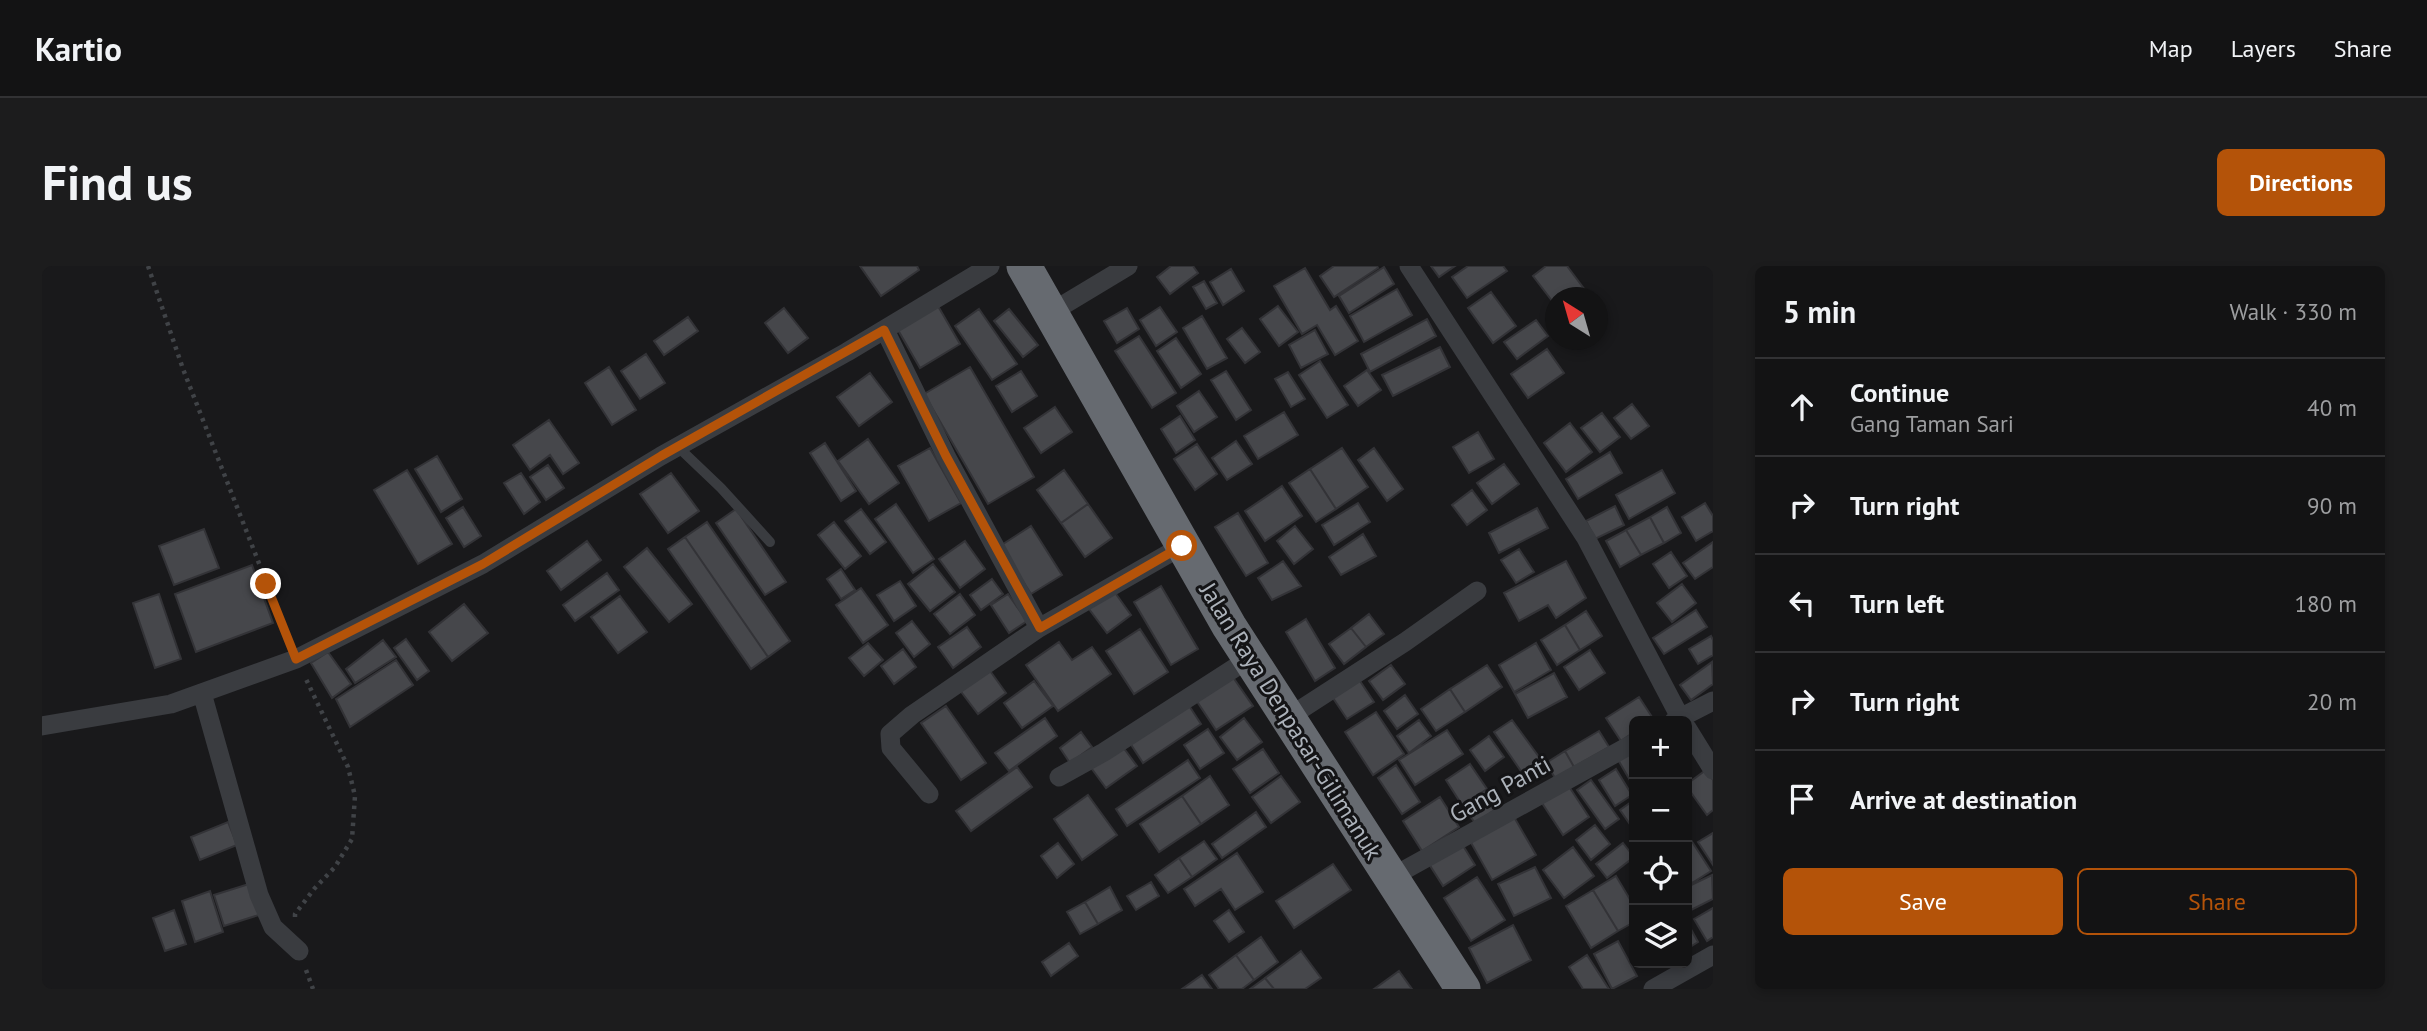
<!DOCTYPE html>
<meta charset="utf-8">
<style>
body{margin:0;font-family:"PT Sans",sans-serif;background:#1c1c1d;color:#f1f3f6}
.controls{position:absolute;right:21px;bottom:21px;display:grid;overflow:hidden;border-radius:10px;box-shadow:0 4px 10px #0003}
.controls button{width:63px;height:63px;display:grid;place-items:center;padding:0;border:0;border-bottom:2px solid #323234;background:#131314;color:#f1f3f6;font:35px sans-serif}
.compass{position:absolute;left:1503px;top:21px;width:63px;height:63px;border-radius:50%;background:#131314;box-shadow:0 4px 10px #0003;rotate:323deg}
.stop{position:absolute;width:21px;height:21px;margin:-16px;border:5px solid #b45309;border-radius:50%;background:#fff}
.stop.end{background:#b45309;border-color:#fff;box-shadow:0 2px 7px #0008}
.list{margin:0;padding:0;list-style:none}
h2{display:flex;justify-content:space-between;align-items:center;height:91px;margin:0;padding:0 28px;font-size:30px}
h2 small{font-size:23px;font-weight:400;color:#9d9ea0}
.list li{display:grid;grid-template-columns:46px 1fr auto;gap:21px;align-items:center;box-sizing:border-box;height:98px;padding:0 28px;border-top:2px solid #323234}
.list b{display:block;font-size:26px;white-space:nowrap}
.list p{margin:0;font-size:23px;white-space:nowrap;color:#9d9ea0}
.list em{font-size:23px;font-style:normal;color:#9d9ea0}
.actions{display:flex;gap:14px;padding:21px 28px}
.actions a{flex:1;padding:16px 0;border:2px solid #b45309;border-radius:10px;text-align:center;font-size:24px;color:#b45309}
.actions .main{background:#b45309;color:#fff}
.icon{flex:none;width:38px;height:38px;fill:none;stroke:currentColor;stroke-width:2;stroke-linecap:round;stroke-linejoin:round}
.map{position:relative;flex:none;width:1671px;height:723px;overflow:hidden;border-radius:10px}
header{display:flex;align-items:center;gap:42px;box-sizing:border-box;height:98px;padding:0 35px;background:#131314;border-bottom:2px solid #323234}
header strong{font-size:33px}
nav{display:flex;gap:38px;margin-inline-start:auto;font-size:24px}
.intro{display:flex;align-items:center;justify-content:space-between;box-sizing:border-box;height:168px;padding:0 42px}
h1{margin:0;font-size:49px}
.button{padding:18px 32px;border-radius:10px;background:#b45309;color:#fff;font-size:24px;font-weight:700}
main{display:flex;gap:42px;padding:0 42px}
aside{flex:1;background:#131314;border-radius:10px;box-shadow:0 4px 10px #0003}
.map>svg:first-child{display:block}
.building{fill:#46474b;stroke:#333337;stroke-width:2}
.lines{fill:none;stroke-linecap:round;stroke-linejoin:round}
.path{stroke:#404347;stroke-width:4.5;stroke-dasharray:3.5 5;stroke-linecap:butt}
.lane{stroke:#3a3c40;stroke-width:10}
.street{stroke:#3a3c40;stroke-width:19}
.highway{stroke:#666a70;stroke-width:35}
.route{stroke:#b45309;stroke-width:9}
.labels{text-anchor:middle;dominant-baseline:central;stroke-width:6;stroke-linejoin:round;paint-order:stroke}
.street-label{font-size:24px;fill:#acb2ba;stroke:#141416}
</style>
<header>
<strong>Kartio</strong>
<nav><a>Map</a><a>Layers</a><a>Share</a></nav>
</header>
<div class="intro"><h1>Find us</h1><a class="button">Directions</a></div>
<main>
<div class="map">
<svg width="1671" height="723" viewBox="0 0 1671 723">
<rect width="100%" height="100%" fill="#19191b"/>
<path class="building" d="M818 0H875L877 4 839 30Z
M1129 0H1151L1156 7 1128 28 1115 11Z
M1292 0H1335L1336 2 1292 31 1278 10Z
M1389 0H1413L1397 11Z
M1426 0H1461L1465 5 1425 32 1410 11Z
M1504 0H1525L1549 32H1514V40L1491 10Z
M1342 1 1352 18 1307 47 1297 30Z
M1263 2 1288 44 1294 40 1316 75 1293 89 1275 59 1260 68 1232 20Z
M1189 3 1202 25 1181 39 1168 16Z
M1162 15 1175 37 1164 43 1151 21Z
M1355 23 1370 49 1322 76 1308 50Z
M1449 26 1474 60 1451 77 1426 42Z
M896 40 918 78 878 102 856 64Z
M1236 40 1256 66 1237 80 1218 53Z
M1118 41 1135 66 1114 80 1098 54Z
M742 42 766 72 746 87 723 57Z
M1085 42 1097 63 1075 77 1062 55Z
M937 43 975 98 950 114 913 60Z
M967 43 996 79 981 91 952 55Z
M1160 50 1185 92 1165 103 1141 62Z
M646 51 656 65 622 89 612 75Z
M1385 53 1394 70 1328 106 1319 88Z
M1494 54 1506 70 1475 93 1462 76Z
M1200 62 1218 86 1203 97 1185 73Z
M1273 64 1286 88 1259 102 1247 79Z
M1097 70 1134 127 1110 142 1073 85Z
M1134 72 1159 108 1139 122 1115 85Z
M1398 81 1408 101 1351 130 1340 109Z
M1505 83 1522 107 1486 132 1469 108Z
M604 88 623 117 598 133 579 105Z
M1278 95 1306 139 1285 152 1257 109Z
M567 101 594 144 570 159 543 117Z
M928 101 992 211 946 238 882 128Z
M1325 104 1339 124 1316 140 1302 120Z
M979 105 995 130 970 146 954 120Z
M1184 105 1209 144 1194 154 1169 114Z
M1246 106 1263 133 1249 141 1233 113Z
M828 107 850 136 817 160 795 131Z
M1157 125 1175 151 1152 166 1135 140Z
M1590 138 1607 160 1589 173 1572 152Z
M1013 141 1030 166 999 187 982 162Z
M1242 146 1256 169 1216 193 1202 170Z
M1560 147 1578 171 1558 186 1539 162Z
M1138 150 1153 174 1134 187 1119 163Z
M507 154 537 197 521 208 508 189 488 204 471 179Z
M1528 157 1550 186 1524 206 1502 177Z
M1436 166 1452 193 1427 207 1411 181Z
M826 173 857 217 827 238 796 195Z
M1194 175 1210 198 1185 214 1170 192Z
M783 177 814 225 799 235 768 187Z
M1155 178 1175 208 1153 224 1132 193Z
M888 182 919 237 887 255 856 200Z
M1300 182 1326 221 1294 243 1268 203Z
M1332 182 1361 223 1345 235 1316 194Z
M1568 186 1580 207 1536 233 1524 213Z
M395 190 420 233 399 246 373 203Z
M1462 198 1477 218 1450 238 1435 217Z
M506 199 522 222 504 234 488 211Z
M1268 203 1294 243 1274 256 1247 217Z
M365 204 410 278 376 298 332 224Z
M1022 204 1046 238 1019 257 995 224Z
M1620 204 1633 227 1587 253 1574 229Z
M479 207 498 236 482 248 462 217Z
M629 207 657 245 626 267 598 228Z
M1240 220 1260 250 1223 275 1203 245Z
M1430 224 1445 244 1425 259 1410 239Z
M1316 237 1328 256 1292 279 1280 259Z
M1663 237 1671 250V265L1654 275 1640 251Z
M854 238 892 293 871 307 833 253Z
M1046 238 1070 272 1043 291 1019 257Z
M1573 240 1582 259 1553 273 1544 255Z
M421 241 439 270 422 281 404 252Z
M1625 241 1639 267 1622 277 1608 251Z
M1495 242 1506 262 1457 287 1447 267Z
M694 243 744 316 723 329 674 257Z
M819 243 844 276 828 288 803 255Z
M1196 247 1226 297 1204 310 1173 261Z
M1608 251 1622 277 1599 289 1584 264Z
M665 256 748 375 726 391 643 271Z
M792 256 819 290 803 303 776 269Z
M989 260 1020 309 989 328 958 280Z
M1253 260 1271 283 1252 298 1235 275Z
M162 263 177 302 132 319 117 280Z
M1584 264 1599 289 1578 301 1564 275Z
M1321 268 1334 290 1299 309 1287 291Z
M643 271 726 391 709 403 626 283Z
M545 275 559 294 519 324 505 305Z
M923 275 943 303 918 322 897 293Z
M1671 276V301L1653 313 1641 297Z
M605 282 650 338 627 356 582 301Z
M1477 283 1492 306 1474 317 1459 294Z
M1629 286 1645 310 1627 322 1611 298Z
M1241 295 1259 320 1230 334 1216 312Z
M1524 295 1544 332 1514 352 1506 339 1477 355 1462 327Z
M891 298 913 326 888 345 866 318Z
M210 299 231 357 154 386 133 328Z
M799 303 813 324 799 333 785 313Z
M565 307 577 324 533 355 521 339Z
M950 313 961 328 939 344 928 329Z
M858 315 874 340 852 355 835 329Z
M1640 318 1654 337 1630 356 1615 337Z
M1119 320 1156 383 1129 399 1092 336Z
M1069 321 1089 349 1065 367 1044 339Z
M819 322 846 359 821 377 794 339Z
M117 328 139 393 113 402 91 337Z
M918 328 933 349 908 368 892 348Z
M966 328 985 355 967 367 949 339Z
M578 330 605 366 576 387 549 351Z
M422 338 446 367 410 395 387 366Z
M1654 344 1665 361 1622 388 1611 372Z
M1544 345 1560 370 1538 384 1523 359Z
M1327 348 1342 368 1324 381 1309 362Z
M1264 353 1293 402 1273 415 1244 366Z
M870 355 888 378 872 391 854 367Z
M1523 359 1538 384 1515 399 1499 374Z
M925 361 939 381 911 402 896 381Z
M1309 362 1324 381 1302 398 1287 378Z
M1098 363 1126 406 1092 428 1064 385Z
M1669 370 1671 374V389L1656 398 1647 383Z
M364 373 387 405 375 414 352 382Z
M341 374 354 391 313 417 304 403Z
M1017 376 1030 394 1050 381 1069 408 1016 445 984 399Z
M826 377 841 394 822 410 807 392Z
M1494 377 1509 404 1472 426 1457 399Z
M861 383 874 401 852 418 839 400Z
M1548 384 1563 407 1537 424 1522 401Z
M286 386 309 418 290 432 269 397Z
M354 394 371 419 308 461 294 433Z
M1670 396 1671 418 1649 434 1638 419Z
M1349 399 1363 418 1341 434 1327 415Z
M1445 399 1460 421 1423 446 1408 423Z
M946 402 964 427 936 448 917 423Z
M1188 407 1211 440 1174 464 1152 431Z
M1512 407 1525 431 1486 452 1473 428Z
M1316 412 1332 436 1305 453 1289 429Z
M992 415 1011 440 980 462 962 437Z
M1408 423 1423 446 1394 465 1379 443Z
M1363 429 1376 448 1355 463 1342 445Z
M1597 431 1612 454 1592 455V466L1579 475 1564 452Z
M1144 435 1159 458 1101 497 1086 474Z
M904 440 944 497 919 514 879 457Z
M1334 446 1362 488 1331 509 1303 466Z
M1003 452 1015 470 967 505 953 487Z
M1202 452 1220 476 1195 494 1178 471Z
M1377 454 1389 470 1367 487 1355 470Z
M1470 454 1500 495 1481 508 1452 466Z
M1166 463 1182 487 1158 503 1142 479Z
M1405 464 1421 488 1373 519 1357 494Z
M1557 465 1567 481 1532 501 1523 485Z
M1039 466 1050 481 1028 497 1018 482Z
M1447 470 1462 491 1443 505 1428 484Z
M1078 477 1095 500 1064 522 1047 499Z
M1592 482V514L1589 516 1575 492Z
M1221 483 1237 507 1208 527 1191 503Z
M1523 485 1532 501 1513 512 1504 497Z
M1146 494 1158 512 1085 560 1074 543Z
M1428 498 1445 523 1420 539 1404 514Z
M1354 499 1378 536 1360 548 1336 512Z
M975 501 990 521 929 565 914 545Z
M1574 503 1590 529 1573 540 1557 514Z
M1664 504 1671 514V544L1665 549 1645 521V518Z
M1168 510 1187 539 1159 558 1140 530Z
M1239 510 1258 536 1229 557 1210 531Z
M1549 514 1577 553 1563 563 1535 524Z
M1526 519 1547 551 1521 569 1500 537Z
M1445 523 1457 541 1433 557 1420 539Z
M1046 529 1075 569 1040 594 1012 553Z
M1140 530 1159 558 1117 586 1098 558Z
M1398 531 1417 561 1380 585 1361 555Z
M1592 534V564L1578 544Z
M1214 546 1224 561 1180 592 1170 578Z
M1472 551 1494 589 1450 614 1428 575Z
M186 556 195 579 158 594 149 571Z
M1553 559 1568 578 1549 594 1534 574Z
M1671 567V599L1656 576Z
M1647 571 1669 605 1650 617 1645 609V573Z
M1162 575 1175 593 1150 611 1137 592Z
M1016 577 1032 598 1015 612 999 590Z
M1581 577 1592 591 1565 612 1554 598Z
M1420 578 1433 599 1401 620 1387 598Z
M1531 581 1552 610 1522 632 1501 604Z
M1195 587 1221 626 1193 644 1179 623 1153 640 1142 623Z
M1137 592 1150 611 1126 627 1113 609Z
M1291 598 1309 624 1252 662 1234 635Z
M1493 601 1509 632 1472 650 1456 618Z
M1670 609 1671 633 1647 645 1645 640V621Z
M1574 610 1592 640V656L1576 665 1551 624Z
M1435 611 1463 654 1429 675 1402 632Z
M1109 616 1117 630 1094 644 1085 630Z
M210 617 220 648 182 660 172 629Z
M1068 621 1080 644 1056 658 1043 636Z
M1551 624 1576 665 1549 682 1524 640Z
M168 625 181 666 153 676 140 635Z
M1043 636 1056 658 1038 668 1025 646Z
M1671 642V671L1665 675 1652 653Z
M132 644 144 678 123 685 111 652Z
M1187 644 1202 666 1187 676 1172 655Z
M1645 656 1656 676 1645 683Z
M1471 659 1489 694 1445 717 1427 682Z
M1219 671 1236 696 1212 714 1194 689Z
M1576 675 1595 710 1570 723 1552 688Z
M1027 677 1036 690 1009 710 1000 696Z
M1259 685 1279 712 1263 723H1232L1223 712Z
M1194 689 1212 714 1200 723H1177L1167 709Z
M1545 689 1567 723H1541L1527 701Z
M1357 705 1370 723H1332Z
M1160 709 1170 723H1140Z
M1223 712 1232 723H1208Z"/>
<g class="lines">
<path class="path" d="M106 0 141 103 247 374
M253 651V648L272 623 293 601 310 573 313 530 306 501 263 411
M264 704 271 723"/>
<path class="lane" d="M636 181 679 222 728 276"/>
<path class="street" d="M1367 0 1544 272 1640 455
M1008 47 1086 0
M843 64 904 190 997 362
M160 427 217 629 231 661 257 685
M1247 451 1363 376 1435 325
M1632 455 1671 435
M0 460 129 438 254 393 441 298 619 190 805 86 948 0
M1645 462 1671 504
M1017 511 1062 486 1208 392
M887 528 849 482 848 468 870 449 997 362 1140 280
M1348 612 1592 477
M1611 723 1671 689"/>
<path class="highway" d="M982 0 1187 360 1421 723"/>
</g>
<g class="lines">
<path class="route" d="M224 318 254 393 441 298 619 190 842 64 904 190 998 362 1140 280"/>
</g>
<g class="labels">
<g class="street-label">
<text transform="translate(1249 455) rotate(58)">Jalan Raya Denpasar-Gilimanuk</text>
<text transform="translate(1458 523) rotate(-29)">Gang Panti</text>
</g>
</g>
</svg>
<div class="controls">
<button>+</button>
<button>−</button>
<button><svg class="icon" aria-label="locate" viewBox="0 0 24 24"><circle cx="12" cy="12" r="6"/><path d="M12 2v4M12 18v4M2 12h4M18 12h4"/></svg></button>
<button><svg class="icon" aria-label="layers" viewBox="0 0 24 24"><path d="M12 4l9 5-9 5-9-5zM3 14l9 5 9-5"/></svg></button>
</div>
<svg class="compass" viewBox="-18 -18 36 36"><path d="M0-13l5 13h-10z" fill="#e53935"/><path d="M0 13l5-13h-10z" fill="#9d9ea0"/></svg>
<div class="stop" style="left:1140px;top:280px"></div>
<div class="stop end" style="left:224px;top:318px"></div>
</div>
<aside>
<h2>5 min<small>Walk · 330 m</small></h2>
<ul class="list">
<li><svg class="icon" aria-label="ahead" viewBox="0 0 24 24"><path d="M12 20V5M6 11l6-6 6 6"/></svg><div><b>Continue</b><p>Gang Taman Sari</p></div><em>40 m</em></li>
<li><svg class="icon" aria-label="right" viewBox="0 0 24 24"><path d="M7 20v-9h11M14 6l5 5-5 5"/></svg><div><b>Turn right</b></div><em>90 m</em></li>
<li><svg class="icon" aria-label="left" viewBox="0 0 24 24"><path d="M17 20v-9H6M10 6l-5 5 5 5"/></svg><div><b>Turn left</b></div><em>180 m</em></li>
<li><svg class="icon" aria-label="right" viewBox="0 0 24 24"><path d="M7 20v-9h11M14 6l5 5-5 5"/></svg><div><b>Turn right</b></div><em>20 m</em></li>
<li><svg class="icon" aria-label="arrive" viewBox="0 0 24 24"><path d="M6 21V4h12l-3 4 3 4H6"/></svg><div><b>Arrive at destination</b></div></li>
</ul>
<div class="actions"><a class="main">Save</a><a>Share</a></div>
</aside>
</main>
